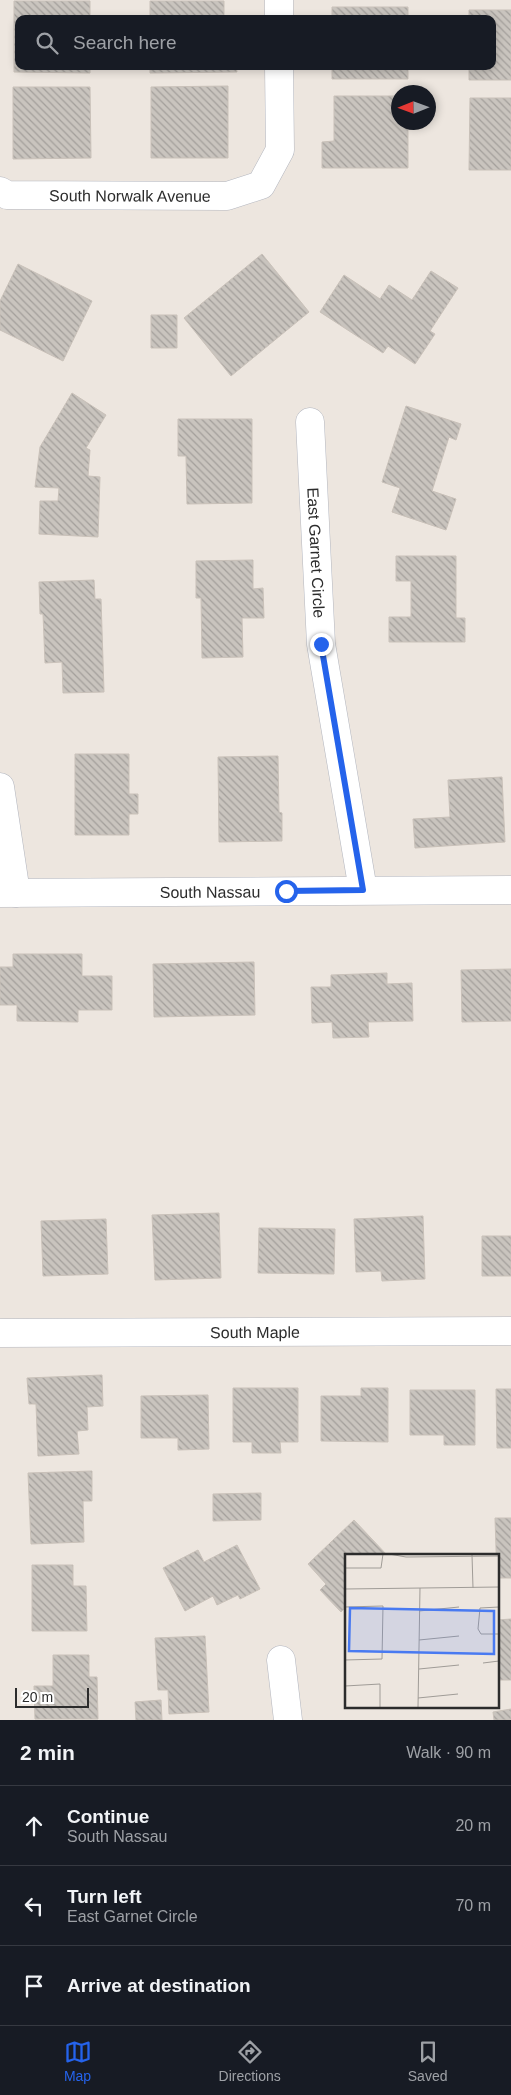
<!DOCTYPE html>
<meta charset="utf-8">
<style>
body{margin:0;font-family:Arial,sans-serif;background:#20242c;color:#f1f3f6}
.compass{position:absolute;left:391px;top:85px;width:45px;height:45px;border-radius:50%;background:#171b24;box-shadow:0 2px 8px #0003;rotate:269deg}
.scale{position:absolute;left:15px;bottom:12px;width:74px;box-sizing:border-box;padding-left:5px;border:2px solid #2c2c2c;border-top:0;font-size:14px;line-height:18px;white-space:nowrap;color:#2c2c2c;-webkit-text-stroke:4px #fff;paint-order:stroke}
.stop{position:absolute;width:15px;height:15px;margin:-11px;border:4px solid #2563eb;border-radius:50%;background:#fff}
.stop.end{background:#2563eb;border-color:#fff;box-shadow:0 1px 5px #0008}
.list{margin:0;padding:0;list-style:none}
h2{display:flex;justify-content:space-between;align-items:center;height:65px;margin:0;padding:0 20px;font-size:21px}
h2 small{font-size:16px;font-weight:400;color:#9ea1a6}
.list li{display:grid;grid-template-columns:32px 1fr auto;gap:15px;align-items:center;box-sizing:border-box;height:80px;padding:0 20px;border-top:1px solid #363941}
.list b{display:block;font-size:19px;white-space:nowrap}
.list p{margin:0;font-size:16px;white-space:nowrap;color:#9ea1a6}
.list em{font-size:16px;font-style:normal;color:#9ea1a6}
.icon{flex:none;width:28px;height:28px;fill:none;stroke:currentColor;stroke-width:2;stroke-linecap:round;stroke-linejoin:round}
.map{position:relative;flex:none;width:511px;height:1720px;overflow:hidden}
.search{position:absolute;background:#171b24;box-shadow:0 2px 8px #0003;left:15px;right:15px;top:15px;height:55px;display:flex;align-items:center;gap:12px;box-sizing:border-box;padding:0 18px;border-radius:10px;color:#9ea1a6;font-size:19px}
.sheet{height:305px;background:#171b24}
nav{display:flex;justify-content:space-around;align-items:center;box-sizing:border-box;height:70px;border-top:1px solid #363941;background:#171b24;font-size:14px;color:#9ea1a6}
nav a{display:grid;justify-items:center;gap:2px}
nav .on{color:#2563eb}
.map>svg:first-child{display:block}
.building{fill:url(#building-back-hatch);stroke:#c9c1b9}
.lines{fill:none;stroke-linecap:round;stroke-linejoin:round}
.minor-casing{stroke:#b3b6bf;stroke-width:29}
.minor{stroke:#fff;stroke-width:28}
.route{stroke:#2563eb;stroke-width:6}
.labels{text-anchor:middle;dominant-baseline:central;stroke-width:4;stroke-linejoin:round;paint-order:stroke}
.street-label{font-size:16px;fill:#2c2c2c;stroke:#fff}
.inset-road{fill:none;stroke:#a09c97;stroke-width:1}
.view{fill:#497af1;fill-opacity:0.15;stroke:#497af1;stroke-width:2.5}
.inset-edge{fill:none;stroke:#2c2c2c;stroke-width:2.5}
</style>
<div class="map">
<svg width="511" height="1720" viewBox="0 0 511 1720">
<defs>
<pattern id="building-back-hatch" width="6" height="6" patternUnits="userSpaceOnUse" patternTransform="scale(1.25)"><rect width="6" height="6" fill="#c9c4be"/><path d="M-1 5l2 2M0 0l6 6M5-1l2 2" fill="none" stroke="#a39f9b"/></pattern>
</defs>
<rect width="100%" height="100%" fill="#ede6df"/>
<path class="building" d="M14 1H90V19H19V66H90V73L14 72Z
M150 1H224V19H150Z
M332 7H408V19H332Z
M469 10H511V80H469V66H492V19H469Z
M150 66H236L237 72 150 73Z
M332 66H408V79H332Z
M228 86V158H151V87Z
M13 87H90L91 158 13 159Z
M334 96H398V122H414V124L408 125V168H322V142L334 141Z
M470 98H511V170H469Z
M262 254 309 312 231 376 184 318Z
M18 264 92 301 63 361 0 330V301Z
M431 271 458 288 430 331 435 334 415 364 388 346 383 353 320 312 344 275 380 299 389 285 412 300Z
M151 315H177V348H151Z
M72 393 106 415 86 448 90 450 88 476 100 477 98 537 39 534 40 501H58L59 488 35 487 40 447Z
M406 406 461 424 456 440 449 437 432 491 456 499 446 530 392 512 400 488 382 482Z
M178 419H252V503L187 504 186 456H178Z
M396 556H456V618H465V642H389V617H411V581H396Z
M253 560V589L263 588 264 618H242L243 657 202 658 201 598H196V561Z
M94 580 95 599H101L104 692 63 693 62 662 45 663 43 614H40L39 582Z
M75 754H129V794H138V814H129V835H75Z
M278 756 279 812 282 813V841L219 842 218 757Z
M502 777 505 842 415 848 413 819 450 817 448 780Z
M13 954H82V976H112V1010H78V1022L17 1021V1005H0V967H13Z
M254 962 255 1015 154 1017 153 964Z
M511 969V1021L462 1022 461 970Z
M387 973V984L412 983 413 1021 368 1022 369 1037 333 1038 332 1022 312 1023 311 987H331V975Z
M219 1213 221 1278 155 1280 152 1215Z
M423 1216 425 1279 382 1281 381 1271 356 1272 354 1219Z
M106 1219 108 1274 43 1276 41 1221Z
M259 1228 335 1229 334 1274 258 1273Z
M482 1236H511V1276H482Z
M102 1375 103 1406 87 1407 88 1430 77 1431 79 1454 38 1456 36 1404H29L27 1378Z
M233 1388H298V1442H280L281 1453H252V1442H233Z
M361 1388H388V1442L321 1441V1396H361Z
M496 1389H511V1448H497Z
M410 1390H475V1445H444V1435H410Z
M208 1395 209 1449 178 1450V1438H141V1396Z
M92 1471V1501H83L84 1542 31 1544 28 1473Z
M261 1493V1520L213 1521V1494Z
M495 1518H511V1578H497Z
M354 1520 387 1555H346V1607L341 1612 320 1590 326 1584 308 1564Z
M237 1545 260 1589 240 1599 238 1595 217 1605 213 1596 185 1611 163 1568 198 1550 204 1562Z
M32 1565H73V1586H86L87 1631H32Z
M511 1619V1680H497V1620Z
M205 1636 209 1712 169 1714 168 1690H158L155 1638Z
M53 1655H89V1677H97L98 1719H35L34 1686H53Z
M161 1700 162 1720H136L135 1702Z
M511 1709V1720H494L493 1712Z"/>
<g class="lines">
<g class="minor-casing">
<g id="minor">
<path d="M279 0V19"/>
<path id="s1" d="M0 191 7 195 227 196 261 185 280 150 279 66"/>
<path id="s2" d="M310 422 321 644 363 890"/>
<path d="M0 787 16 893"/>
<path id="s3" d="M0 893 511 890"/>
<path id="s4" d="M0 1333 511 1331"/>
<path d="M281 1660 288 1720"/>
</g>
</g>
<use href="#minor" class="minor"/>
</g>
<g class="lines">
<path class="route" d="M286 891 363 890 321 644"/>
</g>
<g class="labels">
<g class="street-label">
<text stroke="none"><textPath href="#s1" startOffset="131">South Norwalk Avenue</textPath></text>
<text stroke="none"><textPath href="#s2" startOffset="131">East Garnet Circle</textPath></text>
<text stroke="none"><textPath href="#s3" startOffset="210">South Nassau</textPath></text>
<text stroke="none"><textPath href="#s4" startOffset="255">South Maple</textPath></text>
</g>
</g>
<g transform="translate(345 1554)">
<rect width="154" height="154" fill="#ede6df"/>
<path class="inset-road" d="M44 0 61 3 154 2M127 1 128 34M0 14H36L38 0M0 35 154 33M0 53 38 52 37 105 0 106M154 53 135 54 133 75 136 80H154M74 57 114 53M74 86 114 82M138 109 154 107M74 115 114 111M0 132 35 130V153M73 144 113 140M73 153 75 34"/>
<path class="view" d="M5 54 149 57V100L4 97Z"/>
<rect width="154" height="154" class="inset-edge"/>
</g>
</svg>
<svg class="compass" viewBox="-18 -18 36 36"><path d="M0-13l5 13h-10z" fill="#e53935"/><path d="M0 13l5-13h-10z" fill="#9ea1a6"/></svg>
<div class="scale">20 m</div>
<div class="stop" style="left:286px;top:891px"></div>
<div class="stop end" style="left:321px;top:644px"></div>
<div class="search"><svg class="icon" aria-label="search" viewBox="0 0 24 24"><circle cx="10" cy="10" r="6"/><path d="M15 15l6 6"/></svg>Search here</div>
</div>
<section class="sheet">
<h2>2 min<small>Walk · 90 m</small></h2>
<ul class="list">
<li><svg class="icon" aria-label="ahead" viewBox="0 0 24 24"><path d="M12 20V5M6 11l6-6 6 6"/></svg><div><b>Continue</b><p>South Nassau</p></div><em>20 m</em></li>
<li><svg class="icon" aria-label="left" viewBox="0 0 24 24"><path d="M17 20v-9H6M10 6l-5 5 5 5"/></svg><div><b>Turn left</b><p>East Garnet Circle</p></div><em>70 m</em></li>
<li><svg class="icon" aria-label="arrive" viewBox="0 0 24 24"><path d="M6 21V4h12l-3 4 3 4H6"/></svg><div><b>Arrive at destination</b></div></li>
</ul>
</section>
<nav>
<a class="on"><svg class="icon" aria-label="map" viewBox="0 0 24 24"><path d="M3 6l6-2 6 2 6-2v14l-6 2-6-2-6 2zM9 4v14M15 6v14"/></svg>Map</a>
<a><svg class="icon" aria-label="directions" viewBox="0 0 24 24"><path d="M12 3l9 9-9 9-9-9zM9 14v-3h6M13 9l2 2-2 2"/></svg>Directions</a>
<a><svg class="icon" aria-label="saved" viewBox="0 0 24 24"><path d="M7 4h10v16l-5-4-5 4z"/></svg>Saved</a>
</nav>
